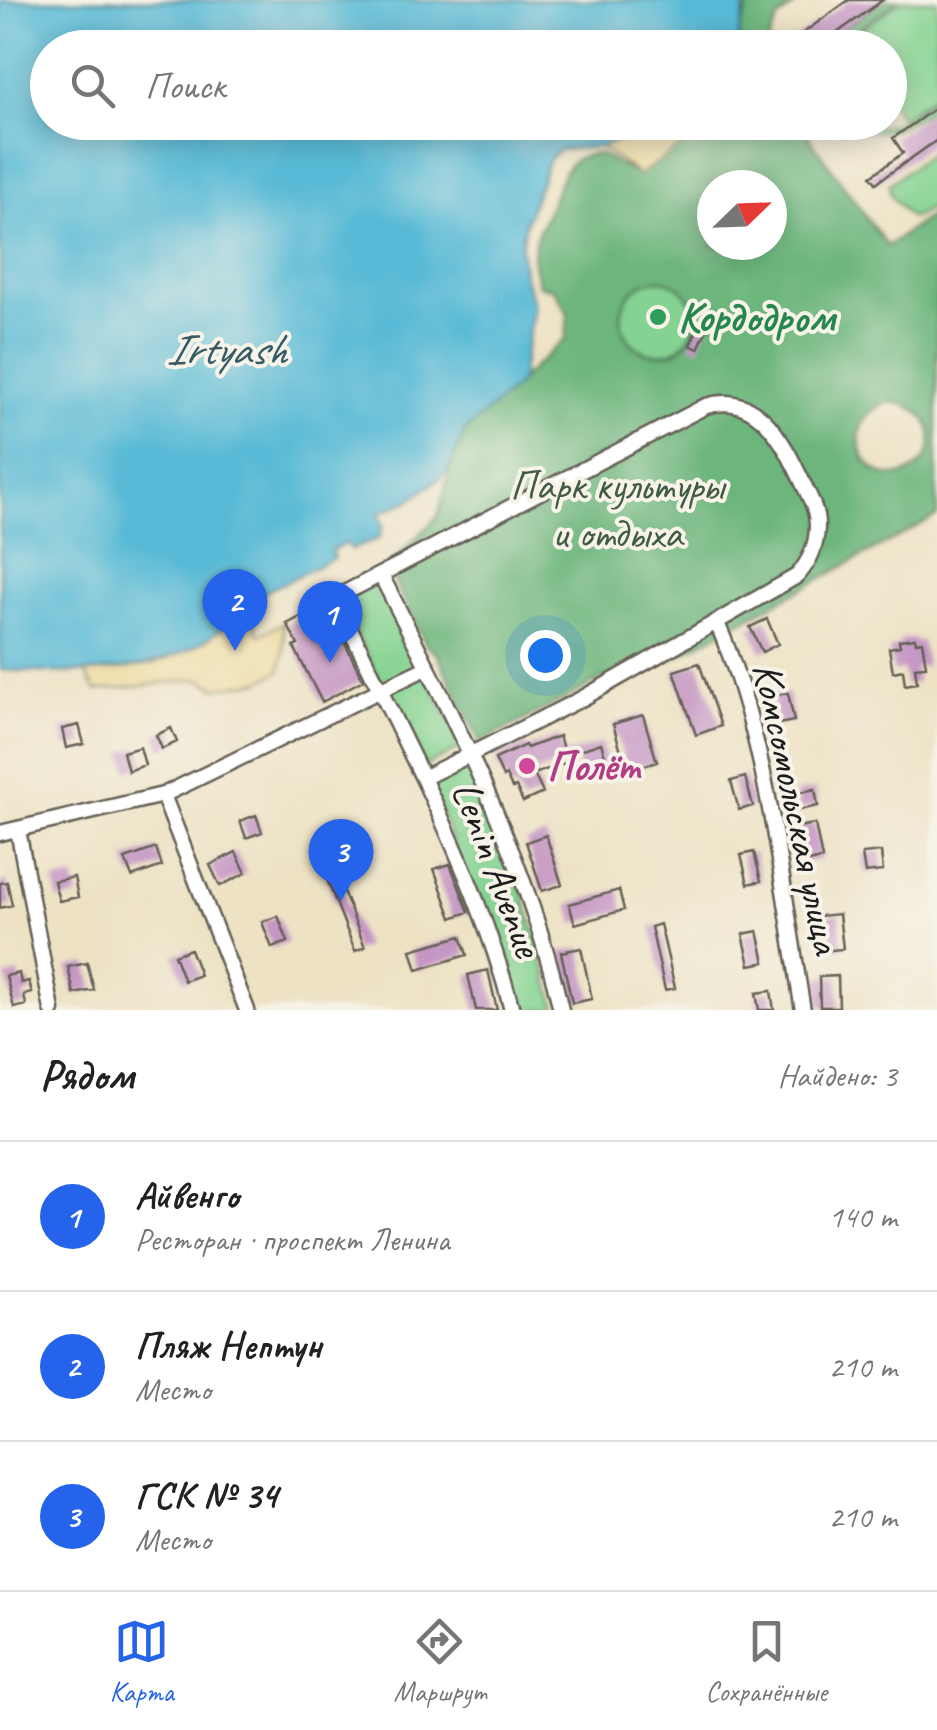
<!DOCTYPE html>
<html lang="ru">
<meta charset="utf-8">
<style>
body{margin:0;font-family:Caveat,sans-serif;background:#f6f6f6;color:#222}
.compass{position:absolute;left:697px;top:170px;width:90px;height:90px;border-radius:50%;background:#fff;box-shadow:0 5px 25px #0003;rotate:67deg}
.you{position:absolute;left:545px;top:655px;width:35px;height:35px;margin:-25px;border:8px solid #fff;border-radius:50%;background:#1a73e8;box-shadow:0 0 0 15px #1a73e833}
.badge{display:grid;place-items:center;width:65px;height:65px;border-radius:50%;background:#2563eb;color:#fff;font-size:32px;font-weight:700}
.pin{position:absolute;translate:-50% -82px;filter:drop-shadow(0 2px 5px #0008)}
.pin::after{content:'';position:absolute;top:52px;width:35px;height:30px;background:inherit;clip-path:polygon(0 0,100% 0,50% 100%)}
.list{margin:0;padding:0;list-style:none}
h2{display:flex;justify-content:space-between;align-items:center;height:130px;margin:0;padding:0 40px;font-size:42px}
h2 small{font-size:32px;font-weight:400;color:#767676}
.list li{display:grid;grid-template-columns:65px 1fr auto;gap:30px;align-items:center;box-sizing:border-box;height:150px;padding:0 40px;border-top:2px solid #e0e0e0}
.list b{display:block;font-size:38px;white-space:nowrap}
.list p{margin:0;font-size:32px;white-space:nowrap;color:#767676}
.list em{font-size:32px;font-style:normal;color:#767676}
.icon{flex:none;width:55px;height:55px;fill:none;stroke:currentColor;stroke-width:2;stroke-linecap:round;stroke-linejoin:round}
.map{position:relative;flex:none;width:937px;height:1010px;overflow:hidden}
.search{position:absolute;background:#fff;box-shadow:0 5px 25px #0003;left:30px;right:30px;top:30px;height:110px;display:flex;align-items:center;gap:25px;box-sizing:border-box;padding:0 35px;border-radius:55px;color:#767676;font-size:38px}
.sheet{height:580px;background:#fff}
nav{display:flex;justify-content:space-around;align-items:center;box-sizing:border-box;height:140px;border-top:2px solid #e0e0e0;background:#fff;font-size:28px;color:#767676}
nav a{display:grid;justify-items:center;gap:5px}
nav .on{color:#2563eb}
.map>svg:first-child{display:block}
.green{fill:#85d392;stroke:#507857;stroke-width:2.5}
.forest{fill:#6cb57c;stroke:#44684c;stroke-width:2.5;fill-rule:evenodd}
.sand{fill:#eeda9e;stroke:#857b5d;stroke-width:2.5}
.water{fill:#58bad6;stroke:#3a6b79;stroke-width:2.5}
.building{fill:#c596c4}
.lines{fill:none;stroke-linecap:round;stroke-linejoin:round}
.minor-casing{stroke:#656157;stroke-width:19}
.minor{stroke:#fff;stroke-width:14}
.leisure-dot{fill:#2e9e5b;stroke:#f7f3e8;stroke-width:4}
.hotel-dot{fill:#d1479c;stroke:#f7f3e8;stroke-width:4}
.labels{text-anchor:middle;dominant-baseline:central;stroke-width:8;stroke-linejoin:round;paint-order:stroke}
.leisure-label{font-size:42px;font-weight:bold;fill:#27864d;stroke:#f7f3e8;text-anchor:start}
.park-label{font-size:42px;fill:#415c45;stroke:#f7f3e8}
.hotel-label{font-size:42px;font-weight:bold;fill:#b23c85;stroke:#f7f3e8;text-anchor:start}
.street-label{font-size:42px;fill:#1c1c1c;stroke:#f7f3e8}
.water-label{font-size:45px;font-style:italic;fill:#345b66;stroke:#f7f3e8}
</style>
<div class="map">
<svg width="937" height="1010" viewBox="0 0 937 1010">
<rect width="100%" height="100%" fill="#f7f3e8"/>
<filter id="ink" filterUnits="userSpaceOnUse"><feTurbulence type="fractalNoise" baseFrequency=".01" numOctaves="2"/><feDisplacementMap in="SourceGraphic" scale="20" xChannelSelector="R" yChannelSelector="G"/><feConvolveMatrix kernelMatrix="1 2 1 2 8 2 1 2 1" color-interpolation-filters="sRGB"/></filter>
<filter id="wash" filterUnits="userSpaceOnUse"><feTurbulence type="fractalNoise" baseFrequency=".0048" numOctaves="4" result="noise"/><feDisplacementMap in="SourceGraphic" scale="40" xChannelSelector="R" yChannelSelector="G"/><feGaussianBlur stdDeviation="2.25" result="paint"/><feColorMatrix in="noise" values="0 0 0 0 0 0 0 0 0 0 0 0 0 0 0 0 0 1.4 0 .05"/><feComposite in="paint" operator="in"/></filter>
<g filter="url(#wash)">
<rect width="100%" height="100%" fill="#ede2c4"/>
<path class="green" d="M886 0H897L849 34 836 47H824L822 45Z
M902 0H937V92L901 118 890 102V48L851 47 846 40Z
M937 96V104C908 125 882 142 847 123L878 126 894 124Z
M937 148V203L916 217H909L891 196 889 184Z
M621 317a37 37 0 1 1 74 0a37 37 0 1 1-74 0Z
M379 578 423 666 382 685 339 599Z
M425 671 463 747 423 767 385 691Z
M469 760 519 878 557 1010H515L429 780Z"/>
<path class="forest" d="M751 0H801L777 20 766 47 732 48Z
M714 123H799L887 246 937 211V516L619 687 610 675 480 743 436 652 427 647 391 575 393 561 438 516 451 465 464 432 566 338 568 313 554 289 539 285C527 248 535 240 549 208 561 181 562 154 599 154L639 175ZM712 185H772V245H712ZM662 280C711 291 702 359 655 354 607 350 611 280 662 280ZM891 402C915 404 937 421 930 448 927 459 920 467 910 472 864 493 833 419 891 402Z"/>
<path class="sand" d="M654 123H715L639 175 600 147 636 135Z
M248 609 259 635 283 623 284 653 280 671 261 681 218 688 199 679 96 691 85 672 153 664 193 648Z"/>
<path class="water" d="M0 0H746L738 40 732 47 48 48V122L654 123 636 135 600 147 559 150 549 159 525 223 521 248 524 273 534 306 520 383 464 432 451 465 442 477 409 501 379 513 383 525 379 538 351 550 347 543 331 550 334 558 245 602 248 609C229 622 211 639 190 649 134 677 62 674 0 670Z"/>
<g id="blocks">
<path class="building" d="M849 0H883L816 48H793L789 43Z
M937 107V140L876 183 871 176 903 153 893 138Z
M699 325 707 329 698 349 690 345Z
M312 611 323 632 336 625 363 680 322 702 294 647 298 645 287 624Z
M767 619 778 644 762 652 750 627Z
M915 638 916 642 922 641 926 666 915 667 917 683 905 685 903 670 893 672 889 648 900 646 899 640Z
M699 663 721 726 696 735 674 671Z
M788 693 794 721 778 724 772 696Z
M643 715 657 762 627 771 613 724Z
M79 725 84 744 66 748 62 729Z
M171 728 177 742 162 749 156 735Z
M559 736 565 755 601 743 608 765 581 774 576 759 534 774 543 793 523 802 516 787 512 788 506 775 503 777 495 759 525 745 527 748Z
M140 747 145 765 128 771 123 752Z
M745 777 753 806 739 810 731 781Z
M815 789 818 806 799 810 796 793Z
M256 815 262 832 246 838 240 821Z
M815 824 822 859 804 863 797 827Z
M546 835 562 885 542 891 526 842Z
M156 848 162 866 132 877 125 859Z
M327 850 365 947 355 951 317 854Z
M236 852 246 873 220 886 210 865Z
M754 852 761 881 748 884 741 855Z
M881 852 883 871 865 873 862 854Z
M450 864 469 912 452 918 434 869Z
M74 877 78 897 59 901 54 881Z
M7 882 12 905 0 908V883Z
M619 890 624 910 575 924 569 904Z
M839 914 843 949 822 951 818 916Z
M278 916 288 942 272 948 262 922Z
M660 924 675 988 665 990 651 927Z
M758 931 765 962 750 965 743 934Z
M461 936 467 955 417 970 411 950Z
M581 948 592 999 572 1003 561 952Z
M190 949 200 975 184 981 174 955Z
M87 963 94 990 74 994 68 967Z
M488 970 497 1010H476L468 975Z
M19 973 21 983 29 981 32 993 24 995 26 1005 14 1008 6 976Z
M838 976 839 1007H820L819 977Z
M771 991 774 1010H759L756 993Z"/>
</g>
</g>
<g filter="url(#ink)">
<use href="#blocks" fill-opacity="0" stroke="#656157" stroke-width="2.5"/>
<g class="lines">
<g class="minor-casing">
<path id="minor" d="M381 575C452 716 526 854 561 1010
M717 623C767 735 782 888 803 1010
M423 778 335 598 706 406C758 390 784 443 802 481 809 496 817 509 817 525 817 546 810 561 797 576L583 698 423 778C458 853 491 929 512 1010
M163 795 247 1010
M18 830 52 1010
M0 833 163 795 428 667"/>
</g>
<use href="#minor" class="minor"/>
</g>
</g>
<circle class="leisure-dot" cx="658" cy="317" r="10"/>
<circle class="hotel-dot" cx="527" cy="766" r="10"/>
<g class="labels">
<g class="leisure-label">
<text x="678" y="317">Кордодром</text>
</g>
<g class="park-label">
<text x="617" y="485">Парк культуры<tspan x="617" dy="48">и отдыха</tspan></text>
</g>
<g class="hotel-label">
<text x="547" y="766">Полёт</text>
</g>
<g class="street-label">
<text transform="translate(797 808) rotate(78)">Комсомольская улица</text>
<text transform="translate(497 869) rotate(69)">Lenin Avenue</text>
</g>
<g class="water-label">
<text x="226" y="349">Irtyash</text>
</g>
</g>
</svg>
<svg class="compass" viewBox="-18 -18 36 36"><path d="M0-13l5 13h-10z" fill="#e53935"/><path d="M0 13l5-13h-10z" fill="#767676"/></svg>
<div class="you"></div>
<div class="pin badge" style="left:330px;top:663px">1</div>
<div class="pin badge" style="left:235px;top:651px">2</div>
<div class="pin badge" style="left:341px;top:901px">3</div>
<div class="search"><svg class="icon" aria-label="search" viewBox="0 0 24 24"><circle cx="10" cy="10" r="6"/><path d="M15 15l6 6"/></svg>Поиск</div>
</div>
<section class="sheet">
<h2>Рядом<small>Найдено: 3</small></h2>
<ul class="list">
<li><span class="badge">1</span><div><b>Айвенго</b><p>Ресторан · проспект Ленина</p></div><em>140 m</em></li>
<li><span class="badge">2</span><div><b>Пляж Нептун</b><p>Место</p></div><em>210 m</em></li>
<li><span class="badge">3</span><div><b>ГСК № 34</b><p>Место</p></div><em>210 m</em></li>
</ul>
</section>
<nav>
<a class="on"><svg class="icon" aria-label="map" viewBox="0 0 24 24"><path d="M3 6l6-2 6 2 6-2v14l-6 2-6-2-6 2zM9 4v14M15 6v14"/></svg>Карта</a>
<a><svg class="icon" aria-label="directions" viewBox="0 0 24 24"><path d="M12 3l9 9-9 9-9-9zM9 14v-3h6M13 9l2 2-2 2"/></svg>Маршрут</a>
<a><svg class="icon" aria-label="saved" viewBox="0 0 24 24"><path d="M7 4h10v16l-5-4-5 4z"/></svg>Сохранённые</a>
</nav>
